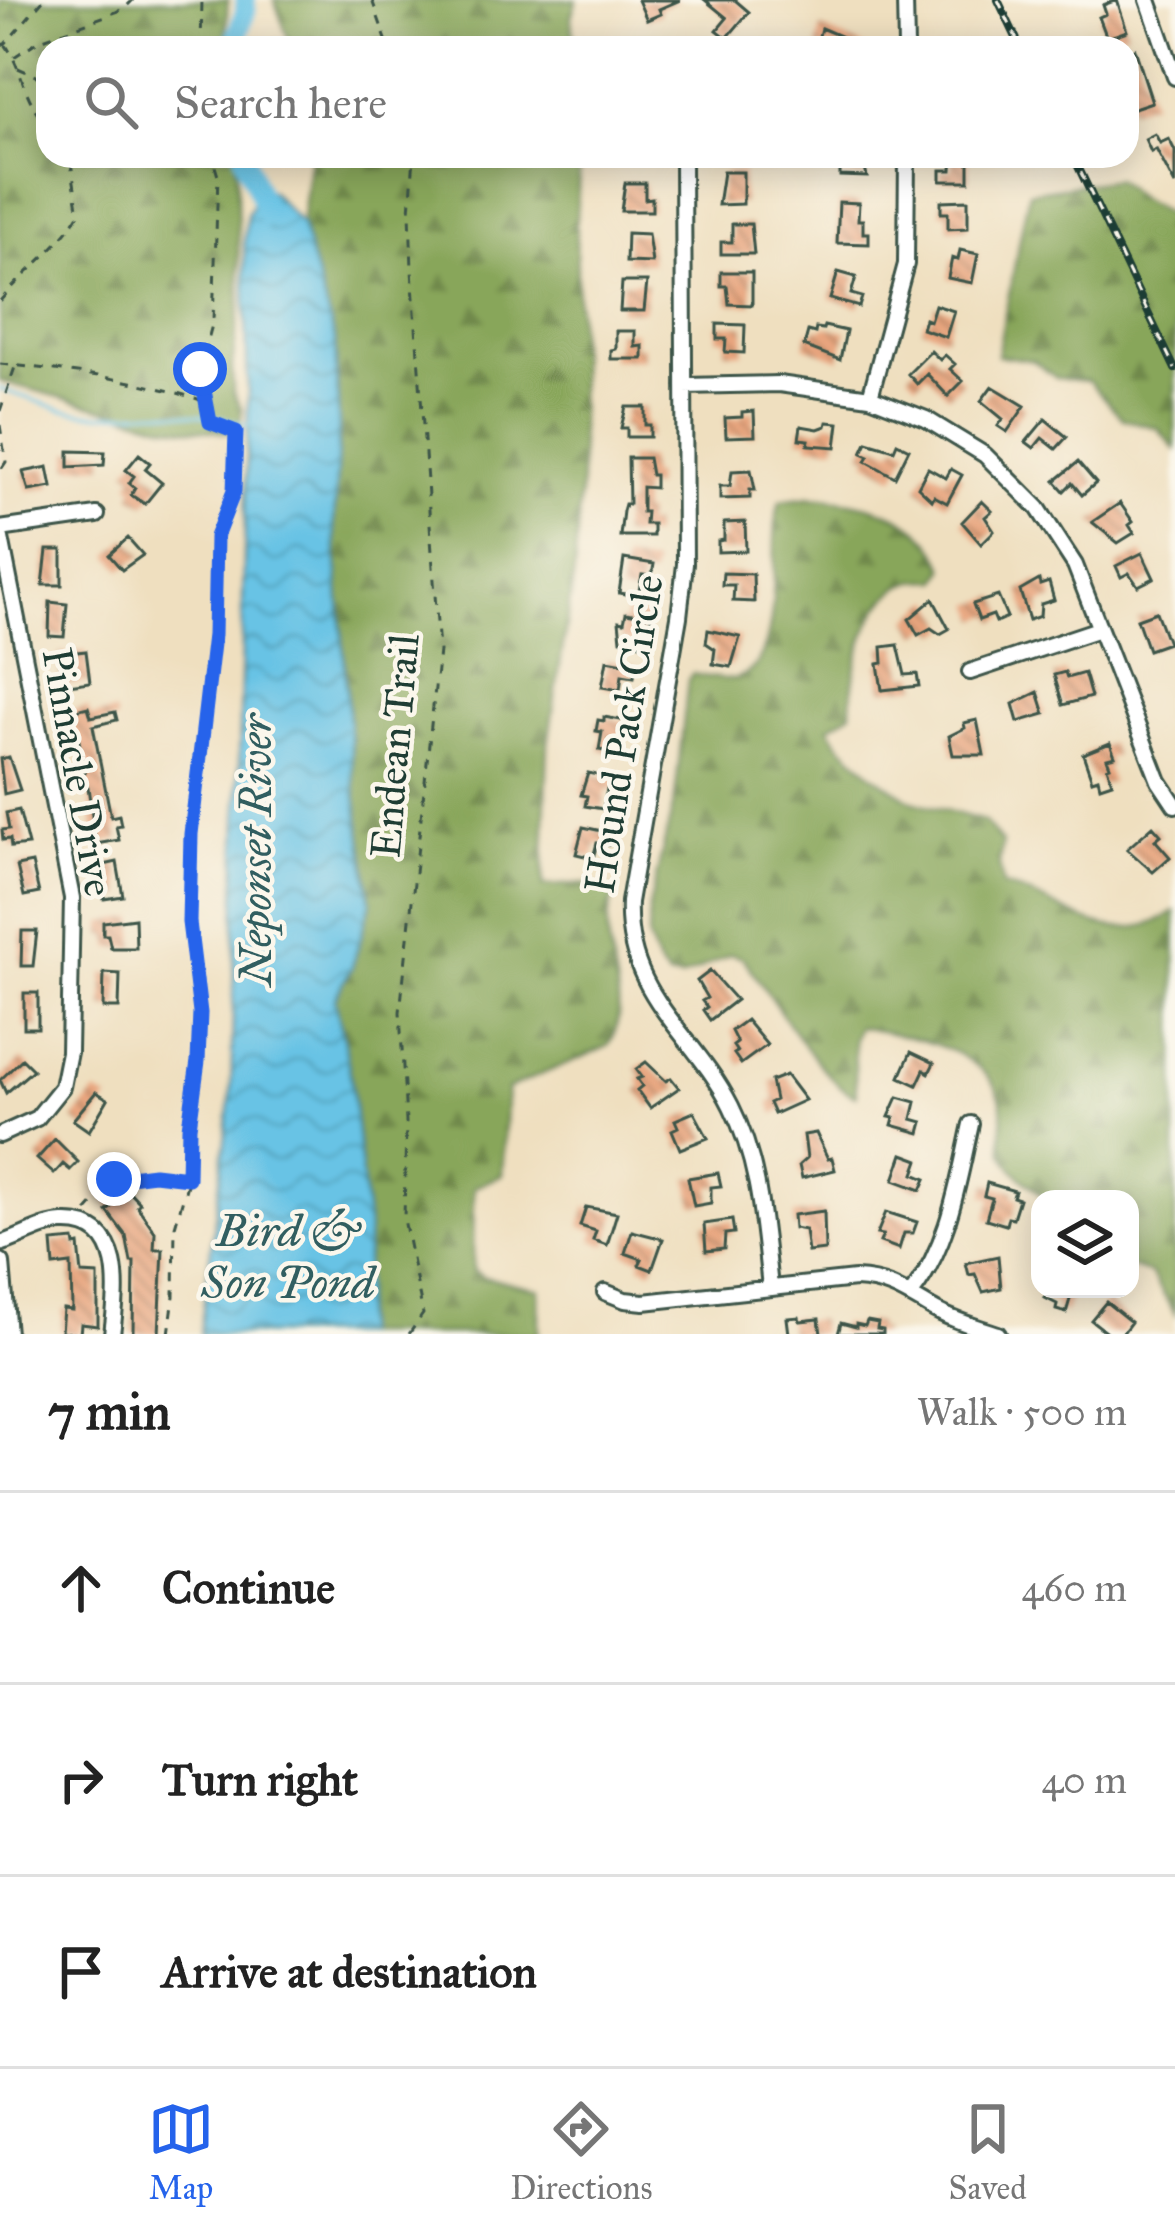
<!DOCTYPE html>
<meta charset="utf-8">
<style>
body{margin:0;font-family:"IM FELL Great Primer",serif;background:#f6f6f6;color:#222}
.controls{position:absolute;right:36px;bottom:36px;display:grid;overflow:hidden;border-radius:24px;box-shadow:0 6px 30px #0003}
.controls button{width:108px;height:108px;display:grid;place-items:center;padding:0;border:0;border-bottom:3px solid #e0e0e0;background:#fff;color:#222;font:60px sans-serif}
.stop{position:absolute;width:36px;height:36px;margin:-27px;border:9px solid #2563eb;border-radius:50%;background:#fff}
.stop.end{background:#2563eb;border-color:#fff;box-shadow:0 3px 12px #0008}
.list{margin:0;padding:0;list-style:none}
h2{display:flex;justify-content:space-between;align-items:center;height:156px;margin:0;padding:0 48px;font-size:51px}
h2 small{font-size:39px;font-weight:400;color:#767676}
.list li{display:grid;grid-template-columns:78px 1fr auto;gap:36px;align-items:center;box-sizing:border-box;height:192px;padding:0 48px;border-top:3px solid #e0e0e0}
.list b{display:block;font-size:45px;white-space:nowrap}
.list em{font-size:39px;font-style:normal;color:#767676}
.icon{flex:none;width:66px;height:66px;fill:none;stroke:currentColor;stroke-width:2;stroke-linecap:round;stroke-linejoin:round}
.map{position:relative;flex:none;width:1175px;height:1334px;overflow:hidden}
.search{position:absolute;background:#fff;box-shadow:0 6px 30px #0003;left:36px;right:36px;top:36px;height:132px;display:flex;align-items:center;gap:30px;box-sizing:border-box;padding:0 42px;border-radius:36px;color:#767676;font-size:45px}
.sheet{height:732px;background:#fff}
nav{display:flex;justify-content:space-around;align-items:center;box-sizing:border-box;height:168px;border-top:3px solid #e0e0e0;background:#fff;font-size:33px;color:#767676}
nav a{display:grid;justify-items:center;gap:6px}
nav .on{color:#2563eb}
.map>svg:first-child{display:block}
.forest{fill:url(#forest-firs);stroke:#547247;stroke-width:3}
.water{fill:url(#water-waves);stroke:#43808c;stroke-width:3}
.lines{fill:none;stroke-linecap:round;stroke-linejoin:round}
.stream{stroke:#67c3e5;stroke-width:3}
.river{stroke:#67c3e5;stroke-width:21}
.building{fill:url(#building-back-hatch)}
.minor-casing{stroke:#3e5549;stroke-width:20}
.tertiary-casing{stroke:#3e5549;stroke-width:24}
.path{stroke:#3e5549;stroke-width:3;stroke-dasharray:9 9;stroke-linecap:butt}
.minor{stroke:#fff;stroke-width:14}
.tertiary{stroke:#fff;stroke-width:18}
.rail-casing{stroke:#1f3d34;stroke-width:8}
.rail{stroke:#fbf7ec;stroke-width:3;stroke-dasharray:9;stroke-linecap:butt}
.route{stroke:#2563eb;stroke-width:15}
.labels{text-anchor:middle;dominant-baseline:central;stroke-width:9;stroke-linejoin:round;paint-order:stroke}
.street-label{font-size:42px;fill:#1f3d34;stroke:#fbf7ec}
.water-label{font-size:45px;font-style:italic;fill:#315e60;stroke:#fbf7ec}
</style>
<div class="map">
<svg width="1175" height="1334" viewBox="0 0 1175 1334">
<defs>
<pattern id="forest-firs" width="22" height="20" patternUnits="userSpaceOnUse" patternTransform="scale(3)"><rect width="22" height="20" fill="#88a65a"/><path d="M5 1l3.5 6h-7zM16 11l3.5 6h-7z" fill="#6f884b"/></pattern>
<pattern id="water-waves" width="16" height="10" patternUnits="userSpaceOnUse" patternTransform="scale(3)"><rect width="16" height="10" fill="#67c3e5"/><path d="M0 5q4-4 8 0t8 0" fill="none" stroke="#54a0ba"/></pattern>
<pattern id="building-back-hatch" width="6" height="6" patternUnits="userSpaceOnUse" patternTransform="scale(3)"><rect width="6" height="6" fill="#e8a57e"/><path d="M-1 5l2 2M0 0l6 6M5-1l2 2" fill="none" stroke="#bb8868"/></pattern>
</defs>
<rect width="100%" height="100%" fill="#fbf7ec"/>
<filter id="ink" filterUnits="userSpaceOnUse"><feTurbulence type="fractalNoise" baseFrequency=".00833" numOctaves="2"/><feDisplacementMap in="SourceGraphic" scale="24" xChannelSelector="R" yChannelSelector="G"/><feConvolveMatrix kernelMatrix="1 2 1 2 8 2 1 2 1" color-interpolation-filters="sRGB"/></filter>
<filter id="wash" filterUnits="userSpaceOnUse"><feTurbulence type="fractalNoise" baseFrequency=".004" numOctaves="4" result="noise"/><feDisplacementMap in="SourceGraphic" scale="48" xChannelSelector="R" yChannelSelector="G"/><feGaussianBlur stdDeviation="2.7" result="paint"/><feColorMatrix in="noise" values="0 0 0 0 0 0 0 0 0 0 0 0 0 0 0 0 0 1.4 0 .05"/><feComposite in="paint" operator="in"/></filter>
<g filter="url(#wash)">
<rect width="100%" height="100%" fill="#efdfbf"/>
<path class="forest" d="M0 0H228L225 48H48V156H236L240 305 232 366 233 393 242 410 238 434 168 426 0 381Z
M274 0H577L571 16 575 48H292Z
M310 156H580L576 226 581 480 574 573 548 744 543 886 584 884 614 891C612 901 609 911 608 920 605 963 633 1007 608 1046L507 1089 502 1175 474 1187 473 1270 483 1277 539 1289V1334H361L368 1229 350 1072 335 998 352 967 371 902 353 774 334 523 339 428 335 338 301 224Z
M1115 179 1141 200 1175 218V449L1158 428 1123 419 1088 381 1056 378 1034 361 997 355 1029 192Z
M810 497C863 501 926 513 945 569L939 580C930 581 919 579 911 582 866 596 851 673 851 713L829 727 838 742 873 775 912 801 984 821 1002 843 999 864 1003 886C1068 901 1105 955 1175 912V1314L1151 1274 1130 1267V1199H1046C1033 1185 1007 1170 1003 1150 999 1130 1009 1108 994 1085 968 1044 902 1035 858 1027L854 1038 856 1096C821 1083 769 991 743 958L731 954 681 978 668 977 658 965 648 939 649 907 675 798 688 680 692 674C704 676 718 680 730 679 791 675 766 541 780 501Z"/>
<path class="water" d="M271 191 301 224 335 338 339 428 334 523 353 774 371 902 352 967 335 998 350 1072 368 1229 361 1334H200L231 1093 248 396 244 241 247 215 258 194Z"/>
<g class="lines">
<path class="stream" d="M0 389 63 410 99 415 159 411 223 418 250 426"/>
<path class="river" d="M233 48 246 10 245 0
M244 156 268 217"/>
</g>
<g id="blocks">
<path class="building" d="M638 0H680L659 9 661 14 647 20Z
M705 0H735L749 12 727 38 717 30 727 18Z
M1117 0 1127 31 1107 38 1099 17 1106 14 1103 5Z
M821 28 868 48H816Z
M1135 49 1152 102 1131 109 1127 98V52Z
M1155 134 1160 143 1169 139 1175 151V185L1156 149 1151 152 1145 139Z
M840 156H862L867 177 840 176Z
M953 156H969V181H941V170H952Z
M723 172H743V204L718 205Z
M625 183H645V199L652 198V211H621Z
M968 200V228L948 229V213H941V201Z
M839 202 859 203 858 220H863V233H869V244L837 243Z
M732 224H751L754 254H721V242H732Z
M627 233 648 234 652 263 626 262Z
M960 250 978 254 972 283 948 278 952 258 958 260Z
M721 272H752V305L729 304 727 286H721Z
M838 272 856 277 851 294 862 297 859 307 830 299Z
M622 282H647L644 311H620Z
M935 305 954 311 946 337 922 329 925 319 930 321Z
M717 324 745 325 744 353 725 352 726 339H717Z
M824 326 846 331 840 360 804 346 808 331 815 333 816 328 823 329Z
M616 331H635V347L643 346V359H611V350L616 349Z
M931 351 940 360 945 355 955 364 950 369 963 381 948 396 927 374 917 384 908 374Z
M992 386 1025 406 1007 432 998 426 1003 419 981 401Z
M626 407H645V425H650V437H627V428H621Z
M754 411 755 436 726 437 725 418 742 417V412Z
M1045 419 1067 437 1056 449 1042 438 1034 448 1026 442Z
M827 422 839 423 836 447 808 445 809 440 799 439 801 426 818 429 826 426Z
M867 442 894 450 897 443 909 449 895 477 866 461 869 456 862 453Z
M69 451 105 452 104 465 69 467Z
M139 454 150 463 145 469 162 483 145 504 131 495 135 488 129 483 134 476 126 470Z
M628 458H648L651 475H655V488L642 487V512H646L645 524H653V536H620L623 511 625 504H629Z
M1078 462 1096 483 1082 495 1072 483 1064 491 1055 481Z
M48 467 52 487 29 491 23 472Z
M928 468 946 478 951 469 962 475 947 503 934 496 932 500 918 487Z
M751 470 755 490H750V498L720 499V486H730L732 471Z
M982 501 992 511 985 517 994 531 981 544 962 522Z
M1120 503 1133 522 1129 525 1134 533 1118 543 1092 522Z
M745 522 746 551 718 552V541L724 540V523Z
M128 538 143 555 122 570 109 555Z
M47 550H62V585H43Z
M1142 553 1154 578 1138 586 1129 573 1121 577 1116 566Z
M624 559 654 564 652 576 642 575 638 596 619 593Z
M723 573 753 574 754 602 733 601 734 585H722Z
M1039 580 1040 585 1049 582 1054 600 1041 604 1040 616 1029 620 1020 591Z
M998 596 1007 617 996 622 993 615 979 620 973 604Z
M933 599 949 629 940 634 931 628 918 635 909 619Z
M50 602 67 604 64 637 49 636Z
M1156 612 1168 643 1148 650 1137 619Z
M626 613 651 617 641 644 621 640 619 621 624 622Z
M708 630 740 637 731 667 713 664 715 649 706 643Z
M898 645 905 675 917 674 919 686 882 690 878 664 883 663 882 647Z
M86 651 90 682 61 686 59 654Z
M607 660 636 665 634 677 622 675 620 690 602 687Z
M1065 672 1067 678 1084 673 1091 697 1063 705 1054 675Z
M1038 692 1045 714 1018 722 1013 704Z
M88 707 91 717 115 712 117 720 93 726 111 817 119 815 121 825 116 826 119 840 96 844 88 787H83L81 773 85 772 78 736 73 738 67 712Z
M604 717 632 722 629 735 624 734 621 754 599 750 602 732 596 731 598 720 604 721Z
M977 720 984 755H953L949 736 965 728 964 723Z
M1110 743 1115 756 1107 758 1110 766 1107 767 1112 782 1100 786 1098 778 1092 780 1083 754Z
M9 757 20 790 4 794 0 759Z
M588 773 616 779 614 790 607 789 603 809 585 806 587 796 581 795Z
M19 810 28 845 11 847 10 839 3 840 2 830 9 829 6 813Z
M1153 826 1161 835 1155 840 1170 857 1153 872 1127 849Z
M583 827 611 833 608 845 597 843 593 858 576 854Z
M117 862 123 896 104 899 101 879 106 878 104 865Z
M32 863 39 893 24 896 17 866Z
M135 918 136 948H111L108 935H103V922Z
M22 931H37L33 966H21Z
M710 971 736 1000 710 1020 703 1010 707 1007 702 1001 707 998 697 981Z
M104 973 120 974 119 1008H103Z
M24 993H38V1028H24Z
M746 1020 767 1045 741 1064 734 1054 737 1052 733 1046 737 1043 731 1031Z
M911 1052 934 1063 929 1073 924 1070 917 1085 900 1077Z
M22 1059 33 1070 6 1093 0 1080Z
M646 1062 666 1081 671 1078 679 1088 650 1108 637 1090 642 1086 637 1079 642 1077 636 1069Z
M786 1075 805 1100 774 1114 769 1103 775 1100 771 1081Z
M96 1092 108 1099 89 1131 73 1120Z
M898 1097 916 1102 912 1119 923 1122 920 1133 892 1125 894 1118 889 1117Z
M694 1112 708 1138 680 1149 672 1130 678 1127 675 1120Z
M816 1133 828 1159 832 1158 835 1170 802 1178 799 1165 807 1158 804 1135Z
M55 1139 78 1162 70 1170 63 1164 54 1174 37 1159Z
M903 1154 919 1160 914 1174 926 1179 921 1190 894 1180Z
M718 1173 721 1186 711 1187V1203L694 1206 688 1178Z
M987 1183 1015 1191 1013 1197 1019 1199 1013 1218 1008 1217 1006 1225 986 1219 992 1198 984 1196Z
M125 1187 140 1203 137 1206 155 1232 154 1249H163L159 1334H133L134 1262H131L126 1236 107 1211 111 1208 107 1202Z
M586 1207 617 1213 607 1245 593 1240 596 1231 580 1226Z
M824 1211 825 1250 808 1252 805 1230 794 1228 793 1215Z
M886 1212 917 1222 913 1233H904L899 1249 880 1242 883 1235 877 1234Z
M732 1220 734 1233 725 1234 724 1249 706 1251 704 1224Z
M632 1231 663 1239 652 1270 639 1265 642 1259 625 1253Z
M74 1240 75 1246 79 1245 82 1274 98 1275V1326L81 1324 80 1334 61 1332 63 1309 72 1310 71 1264 54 1266 52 1242Z
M998 1256 1001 1288 983 1292 975 1274 969 1275 966 1263Z
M1048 1289H1073L1066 1313 1056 1310 1057 1304 1045 1298Z
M1106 1302 1131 1322 1122 1334H1109L1091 1320Z
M799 1317 800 1321 819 1319 821 1334H789L787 1318Z
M867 1321 878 1323 877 1329 883 1330V1334H838L841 1323 856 1327V1324L865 1326Z"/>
</g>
</g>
<g filter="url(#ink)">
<use href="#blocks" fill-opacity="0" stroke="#3e5549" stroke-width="3"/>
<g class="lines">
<g class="minor-casing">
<path id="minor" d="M905 0 906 48
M1148 0 1175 77
M683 156 685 564 679 617 629 902C625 996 693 1031 731 1106 760 1163 763 1225 770 1287
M684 386 779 384 870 397 926 419 985 455 1038 508 1075 565 1159 781 1175 805
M870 397 906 264 907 156
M0 529 97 515
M0 533 72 898 69 1052 62 1087 37 1118 0 1135
M970 672 1099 629
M0 1244C21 1238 41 1224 63 1223 127 1220 117 1294 112 1334
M605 1292 625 1300 644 1302 855 1279C888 1280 907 1294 935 1310 955 1321 976 1327 998 1334
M911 1294C949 1246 958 1182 971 1124"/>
</g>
<g class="tertiary-casing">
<path id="tertiary" d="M0 1263 6 1334"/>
</g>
<path class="path" d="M372 0 389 48
M5 44C23 69 24 103 48 125
M0 45 5 44 43 0
M201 48 202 0
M14 57 38 41 124 9 133 0
M18 68 48 81
M0 301C26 270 59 248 79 214L70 156
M0 364C70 371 137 379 204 401
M0 411 15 367
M0 425 6 462 0 471
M87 1211 118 1176H187
M169 1334 174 1296 175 1226 188 1181 189 1127 198 1061 200 1013 189 922 191 834 214 635 216 537 234 491 236 432 210 422 200 369 213 321 218 176 212 156
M409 1334 423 1314 404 1219 406 1122 400 1012 439 651 412 270 410 212 414 156"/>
<use href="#minor" class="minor"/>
<use href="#tertiary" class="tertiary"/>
<g class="rail-casing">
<path id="rail" d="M998 0 1021 48
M1073 156 1175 369"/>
</g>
<use href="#rail" class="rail"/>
</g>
</g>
<g class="lines" filter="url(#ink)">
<path class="route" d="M114 1179 154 1174 188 1178 189 1127 198 1061 200 1013 189 922 191 834 214 635 216 537 234 491 236 432 210 422 200 369"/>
</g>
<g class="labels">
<g class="street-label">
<text transform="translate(624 734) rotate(-81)">Hound Pack Circle</text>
<text transform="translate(395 746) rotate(-85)">Endean Trail</text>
<text transform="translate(78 772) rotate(80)">Pinnacle Drive</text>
</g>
<g class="water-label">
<text transform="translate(255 850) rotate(-90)">Neponset River</text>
<text x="288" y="1230">Bird &amp;<tspan x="288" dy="52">Son Pond</tspan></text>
</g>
</g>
</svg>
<div class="controls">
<button><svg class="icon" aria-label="layers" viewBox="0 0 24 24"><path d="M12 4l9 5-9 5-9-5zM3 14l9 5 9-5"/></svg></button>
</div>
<div class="stop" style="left:200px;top:369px"></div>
<div class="stop end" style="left:114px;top:1179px"></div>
<div class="search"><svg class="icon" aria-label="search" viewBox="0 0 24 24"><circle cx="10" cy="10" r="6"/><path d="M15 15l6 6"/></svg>Search here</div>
</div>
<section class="sheet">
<h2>7 min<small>Walk · 500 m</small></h2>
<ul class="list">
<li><svg class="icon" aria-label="ahead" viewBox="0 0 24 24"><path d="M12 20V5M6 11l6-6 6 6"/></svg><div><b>Continue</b></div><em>460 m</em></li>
<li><svg class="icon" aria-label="right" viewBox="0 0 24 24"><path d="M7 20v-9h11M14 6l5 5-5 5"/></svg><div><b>Turn right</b></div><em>40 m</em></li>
<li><svg class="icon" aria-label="arrive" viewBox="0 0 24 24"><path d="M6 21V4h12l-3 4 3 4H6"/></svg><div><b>Arrive at destination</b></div></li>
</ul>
</section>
<nav>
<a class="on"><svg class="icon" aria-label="map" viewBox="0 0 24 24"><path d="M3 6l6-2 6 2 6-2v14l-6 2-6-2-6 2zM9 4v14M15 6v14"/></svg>Map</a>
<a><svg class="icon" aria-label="directions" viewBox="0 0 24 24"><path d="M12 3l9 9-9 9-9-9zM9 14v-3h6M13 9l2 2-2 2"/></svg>Directions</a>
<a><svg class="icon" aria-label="saved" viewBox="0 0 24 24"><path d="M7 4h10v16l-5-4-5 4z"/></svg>Saved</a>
</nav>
